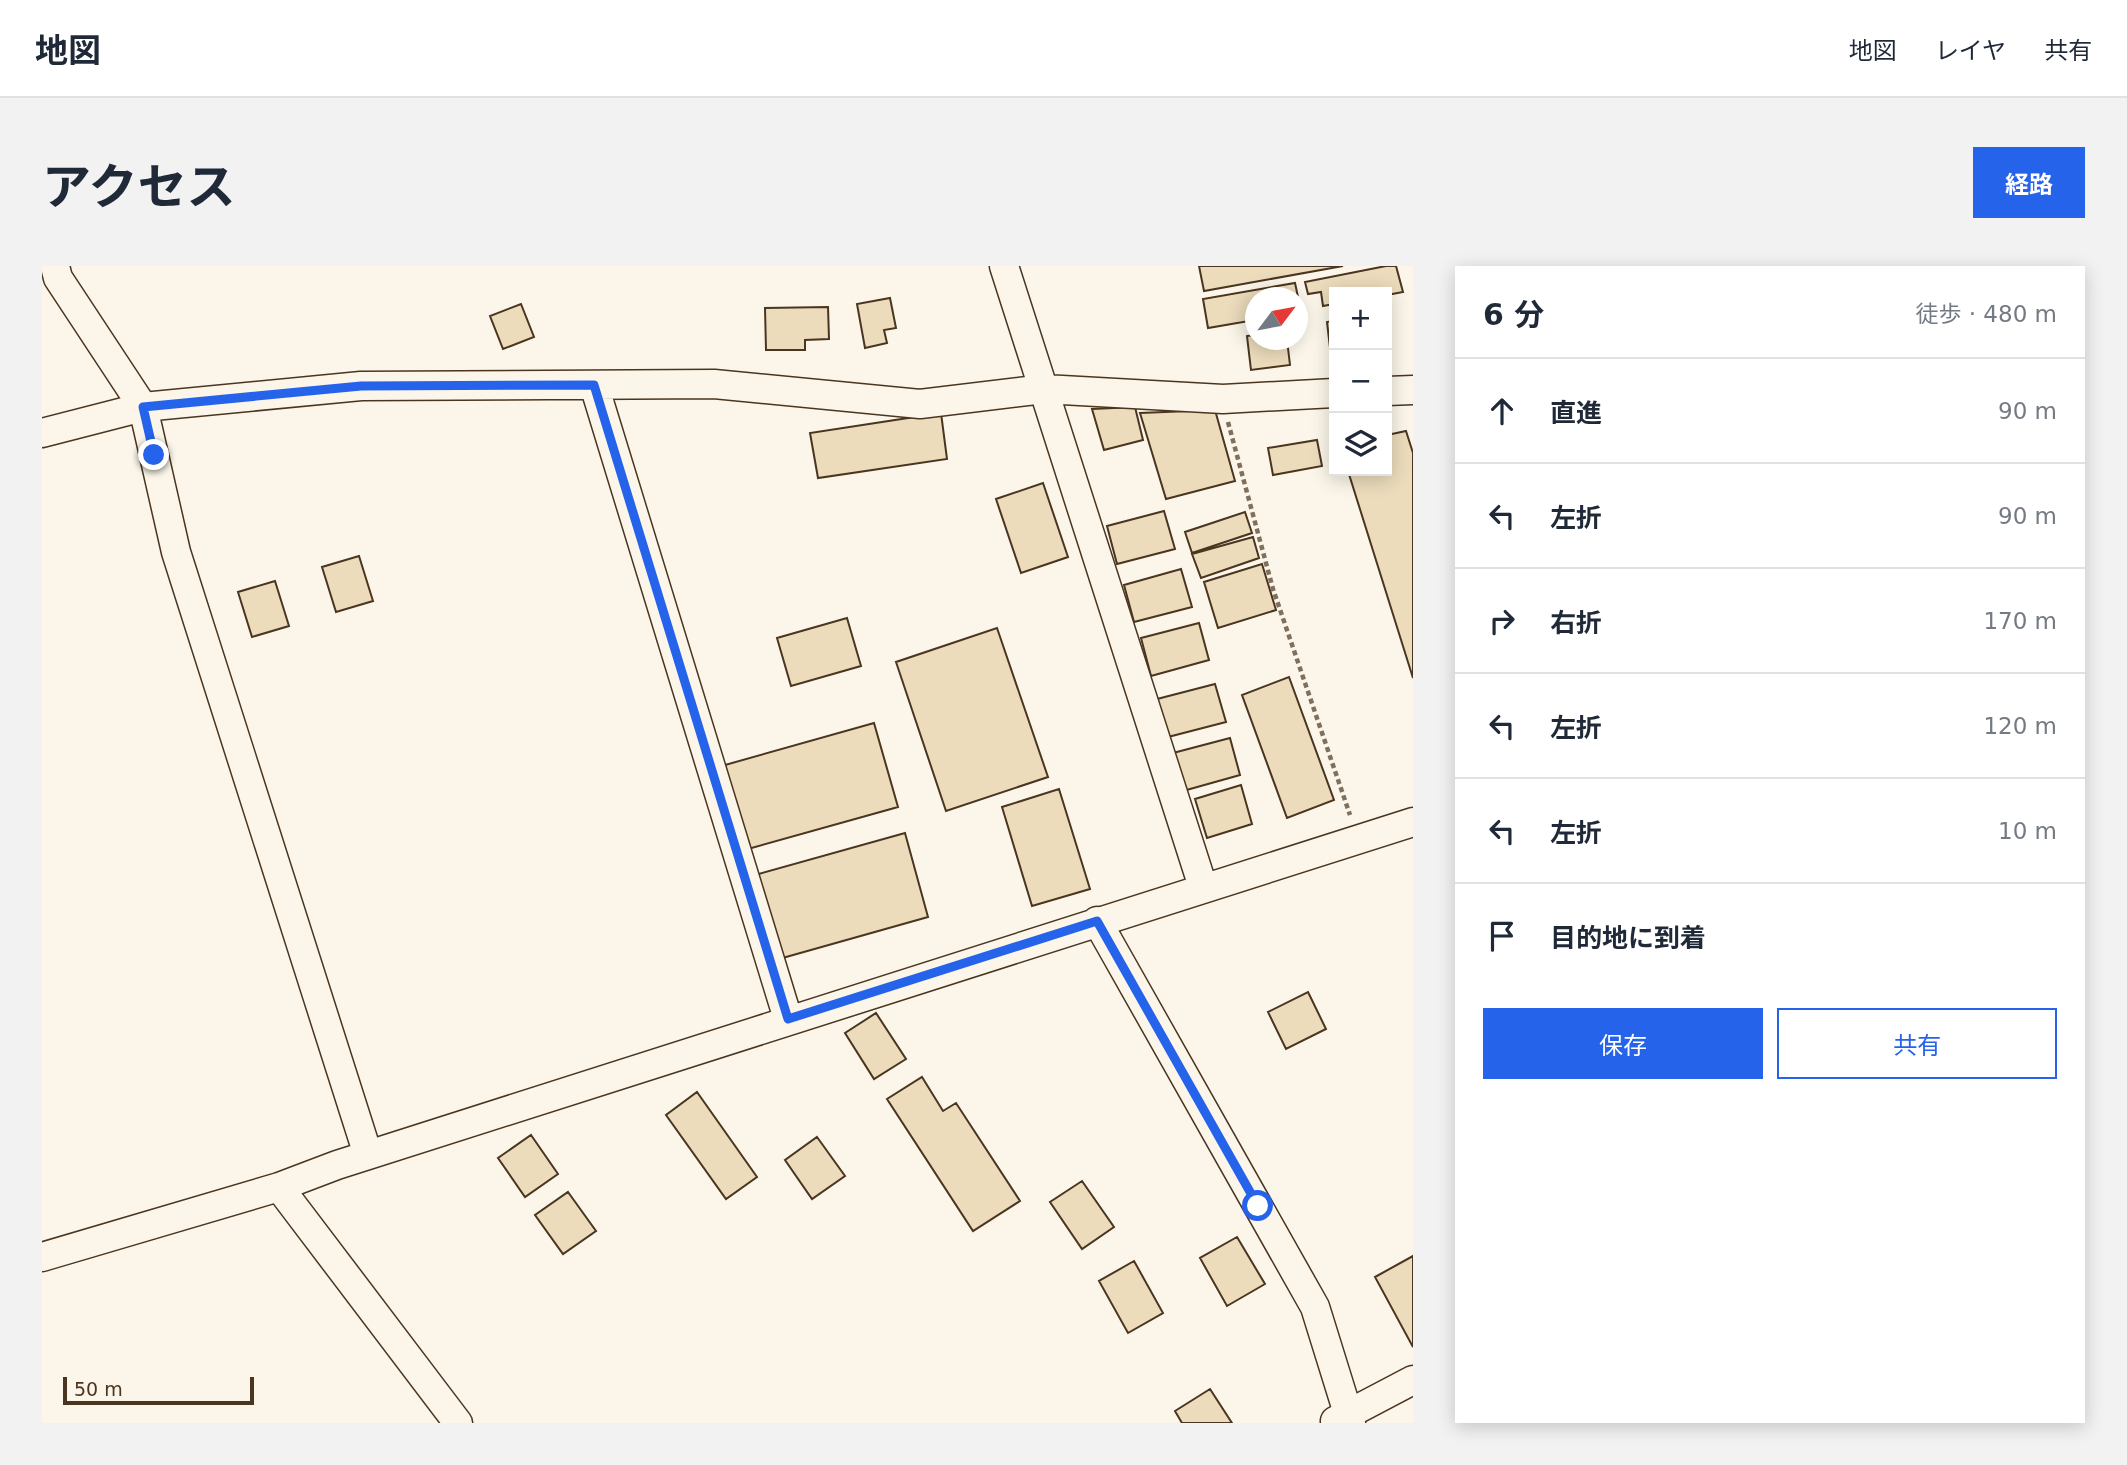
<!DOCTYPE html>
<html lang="ja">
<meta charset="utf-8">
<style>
body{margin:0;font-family:"DejaVu Sans","Noto Sans JP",sans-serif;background:#f2f2f3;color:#1f2937}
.controls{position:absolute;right:21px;top:21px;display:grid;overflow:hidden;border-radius:0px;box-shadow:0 4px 18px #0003}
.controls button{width:63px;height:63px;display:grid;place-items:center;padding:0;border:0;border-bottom:2px solid #e0e1e3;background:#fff;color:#1f2937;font:35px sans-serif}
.compass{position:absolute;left:1203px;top:21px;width:63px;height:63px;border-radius:50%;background:#fff;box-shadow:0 4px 18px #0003;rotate:58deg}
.scale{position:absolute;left:21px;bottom:18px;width:191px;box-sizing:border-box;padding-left:7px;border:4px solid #4a3520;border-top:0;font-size:19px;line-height:24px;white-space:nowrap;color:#4a3520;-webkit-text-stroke:5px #fbf6e9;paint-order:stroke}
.stop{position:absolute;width:21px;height:21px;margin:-16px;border:5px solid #2563eb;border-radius:50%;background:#fff}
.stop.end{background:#2563eb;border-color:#fff;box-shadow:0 2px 7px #0008}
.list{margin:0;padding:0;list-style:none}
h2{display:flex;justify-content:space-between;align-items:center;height:91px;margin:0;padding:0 28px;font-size:30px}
h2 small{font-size:23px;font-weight:400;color:#747a83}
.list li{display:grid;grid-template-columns:46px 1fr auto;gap:21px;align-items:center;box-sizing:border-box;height:105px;padding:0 28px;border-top:2px solid #e0e1e3}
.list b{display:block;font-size:26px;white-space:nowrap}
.list em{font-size:23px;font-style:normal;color:#747a83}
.actions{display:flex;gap:14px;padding:21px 28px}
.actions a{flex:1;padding:16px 0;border:2px solid #2563eb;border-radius:0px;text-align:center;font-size:24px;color:#2563eb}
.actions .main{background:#2563eb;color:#fff}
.icon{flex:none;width:38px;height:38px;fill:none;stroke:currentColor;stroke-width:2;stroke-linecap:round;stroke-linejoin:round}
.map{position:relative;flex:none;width:1371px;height:1157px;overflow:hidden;border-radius:0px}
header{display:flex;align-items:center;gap:42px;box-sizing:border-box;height:98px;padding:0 35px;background:#fff;border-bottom:2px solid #e0e1e3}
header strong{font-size:33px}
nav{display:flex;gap:38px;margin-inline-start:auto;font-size:24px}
.intro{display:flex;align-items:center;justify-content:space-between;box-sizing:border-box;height:168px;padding:0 42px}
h1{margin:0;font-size:49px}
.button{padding:18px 32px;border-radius:0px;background:#2563eb;color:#fff;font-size:24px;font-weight:700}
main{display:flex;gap:42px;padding:0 42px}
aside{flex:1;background:#fff;border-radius:0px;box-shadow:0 4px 18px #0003}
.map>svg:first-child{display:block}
.building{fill:#ecdcbc;stroke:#4a3520;stroke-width:2}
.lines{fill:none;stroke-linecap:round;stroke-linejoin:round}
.minor-casing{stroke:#4a3520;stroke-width:31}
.path{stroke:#7f6f5c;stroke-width:4.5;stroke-dasharray:5 3.5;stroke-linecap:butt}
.minor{stroke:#fbf6e9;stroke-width:28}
.route{stroke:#2563eb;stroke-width:9}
</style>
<header>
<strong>地図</strong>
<nav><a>地図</a><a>レイヤ</a><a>共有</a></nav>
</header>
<div class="intro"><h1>アクセス</h1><a class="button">経路</a></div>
<main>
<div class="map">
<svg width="1371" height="1157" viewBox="0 0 1371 1157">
<rect width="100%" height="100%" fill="#fbf6e9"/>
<path class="building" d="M1157 0H1301L1162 25Z
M1344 0H1354L1361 26 1345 29V26H1292V38L1281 40 1279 26 1266 28 1263 16Z
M1253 17 1259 45 1255 46V32H1213V54L1166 62 1161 33Z
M848 32 854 62 842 64 845 77 823 82 815 38Z
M479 38 492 71 461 83 448 50Z
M786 41 787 73 763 74V84H724L723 42Z
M1292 55V98L1290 99 1285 56Z
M1213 69V74H1245L1248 99 1209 104 1205 70Z
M1093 141 1101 174 1062 184 1050 143Z
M1173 144 1193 215 1124 233 1098 147Z
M899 147 905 193 776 212 768 167Z
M1364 165 1371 187V412L1306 205H1345V169Z
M1275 174 1280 200 1231 209 1226 182Z
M1001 217 1026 291 979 307 954 233Z
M1122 245 1133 283 1075 298 1065 260Z
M1203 246 1210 267 1150 287 1143 266Z
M1211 271 1217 292 1159 312 1150 288Z
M317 290 331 335 294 346 280 301Z
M1220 298 1234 344 1176 362 1162 316Z
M1139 303 1150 341 1092 356 1082 319Z
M233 315 247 360 210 371 196 326Z
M805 352 819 400 749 420 735 372Z
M1157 357 1167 394 1109 410 1099 372Z
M955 362 1006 511 904 545 854 396Z
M1247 411 1292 534 1245 552 1200 429Z
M1173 418 1184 456 1126 471 1115 433Z
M832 457 856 541 706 583 683 499Z
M1188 472 1198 509 1141 525 1131 487Z
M1199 519 1210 558 1165 572 1153 533Z
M1017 523 1048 623 990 640 960 541Z
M863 567 886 651 737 693 713 609Z
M1266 726 1284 763 1244 783 1226 746Z
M834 747 864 793 832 813 803 767Z
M880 811 901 845 914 837 978 935 931 965 845 833Z
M655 826 715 911 684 933 624 849Z
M489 869 516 908 483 931 456 892Z
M775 871 803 910 770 933 743 894Z
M1040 915 1072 961 1040 983 1008 936Z
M526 926 554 965 521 988 493 949Z
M1195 971 1223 1018 1185 1040 1158 992Z
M1371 990V1081L1333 1011Z
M1092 995 1121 1047 1086 1067 1057 1015Z
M1168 1123 1190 1157H1140L1133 1145Z"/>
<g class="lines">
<g class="minor-casing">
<path id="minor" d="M13 0 16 12 101 141 134 286 326 889
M962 0 1161 621
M552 119 746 753
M1345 125 1371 124
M0 167 101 141 319 120 672 118 878 138 1002 123 1181 133 1292 127
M1055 655 1273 1041 1309 1157
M237 921 416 1157
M0 991 237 921 295 899 1371 556
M1293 1155 1371 1114"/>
</g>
<path class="path" d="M1186 156 1231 323 1308 549"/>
<use href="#minor" class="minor"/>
</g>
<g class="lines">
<path class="route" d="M112 189 101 141 319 120 552 119 746 753 1055 655 1216 940"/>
</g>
</svg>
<div class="controls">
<button>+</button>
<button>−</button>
<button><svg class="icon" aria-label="layers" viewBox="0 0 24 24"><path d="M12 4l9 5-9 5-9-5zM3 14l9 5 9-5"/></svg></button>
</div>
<svg class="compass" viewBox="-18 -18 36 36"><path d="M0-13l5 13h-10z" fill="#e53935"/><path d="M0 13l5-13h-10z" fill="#747a83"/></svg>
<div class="scale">50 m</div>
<div class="stop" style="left:1216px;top:940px"></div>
<div class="stop end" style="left:112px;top:189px"></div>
</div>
<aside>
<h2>6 分<small>徒歩 · 480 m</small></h2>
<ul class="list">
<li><svg class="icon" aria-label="ahead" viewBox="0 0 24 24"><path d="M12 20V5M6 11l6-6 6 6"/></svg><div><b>直進</b></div><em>90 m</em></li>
<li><svg class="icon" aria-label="left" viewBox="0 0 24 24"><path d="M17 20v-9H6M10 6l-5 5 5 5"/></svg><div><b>左折</b></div><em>90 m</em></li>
<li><svg class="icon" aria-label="right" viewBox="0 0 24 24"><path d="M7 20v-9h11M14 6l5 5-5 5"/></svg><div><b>右折</b></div><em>170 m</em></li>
<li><svg class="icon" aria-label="left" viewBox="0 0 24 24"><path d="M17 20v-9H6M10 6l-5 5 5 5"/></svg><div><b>左折</b></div><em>120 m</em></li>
<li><svg class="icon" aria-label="left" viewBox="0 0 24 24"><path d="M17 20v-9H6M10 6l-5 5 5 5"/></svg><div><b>左折</b></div><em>10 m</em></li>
<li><svg class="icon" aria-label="arrive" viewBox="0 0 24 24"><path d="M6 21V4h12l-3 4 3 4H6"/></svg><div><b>目的地に到着</b></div></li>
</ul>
<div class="actions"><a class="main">保存</a><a>共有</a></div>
</aside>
</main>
